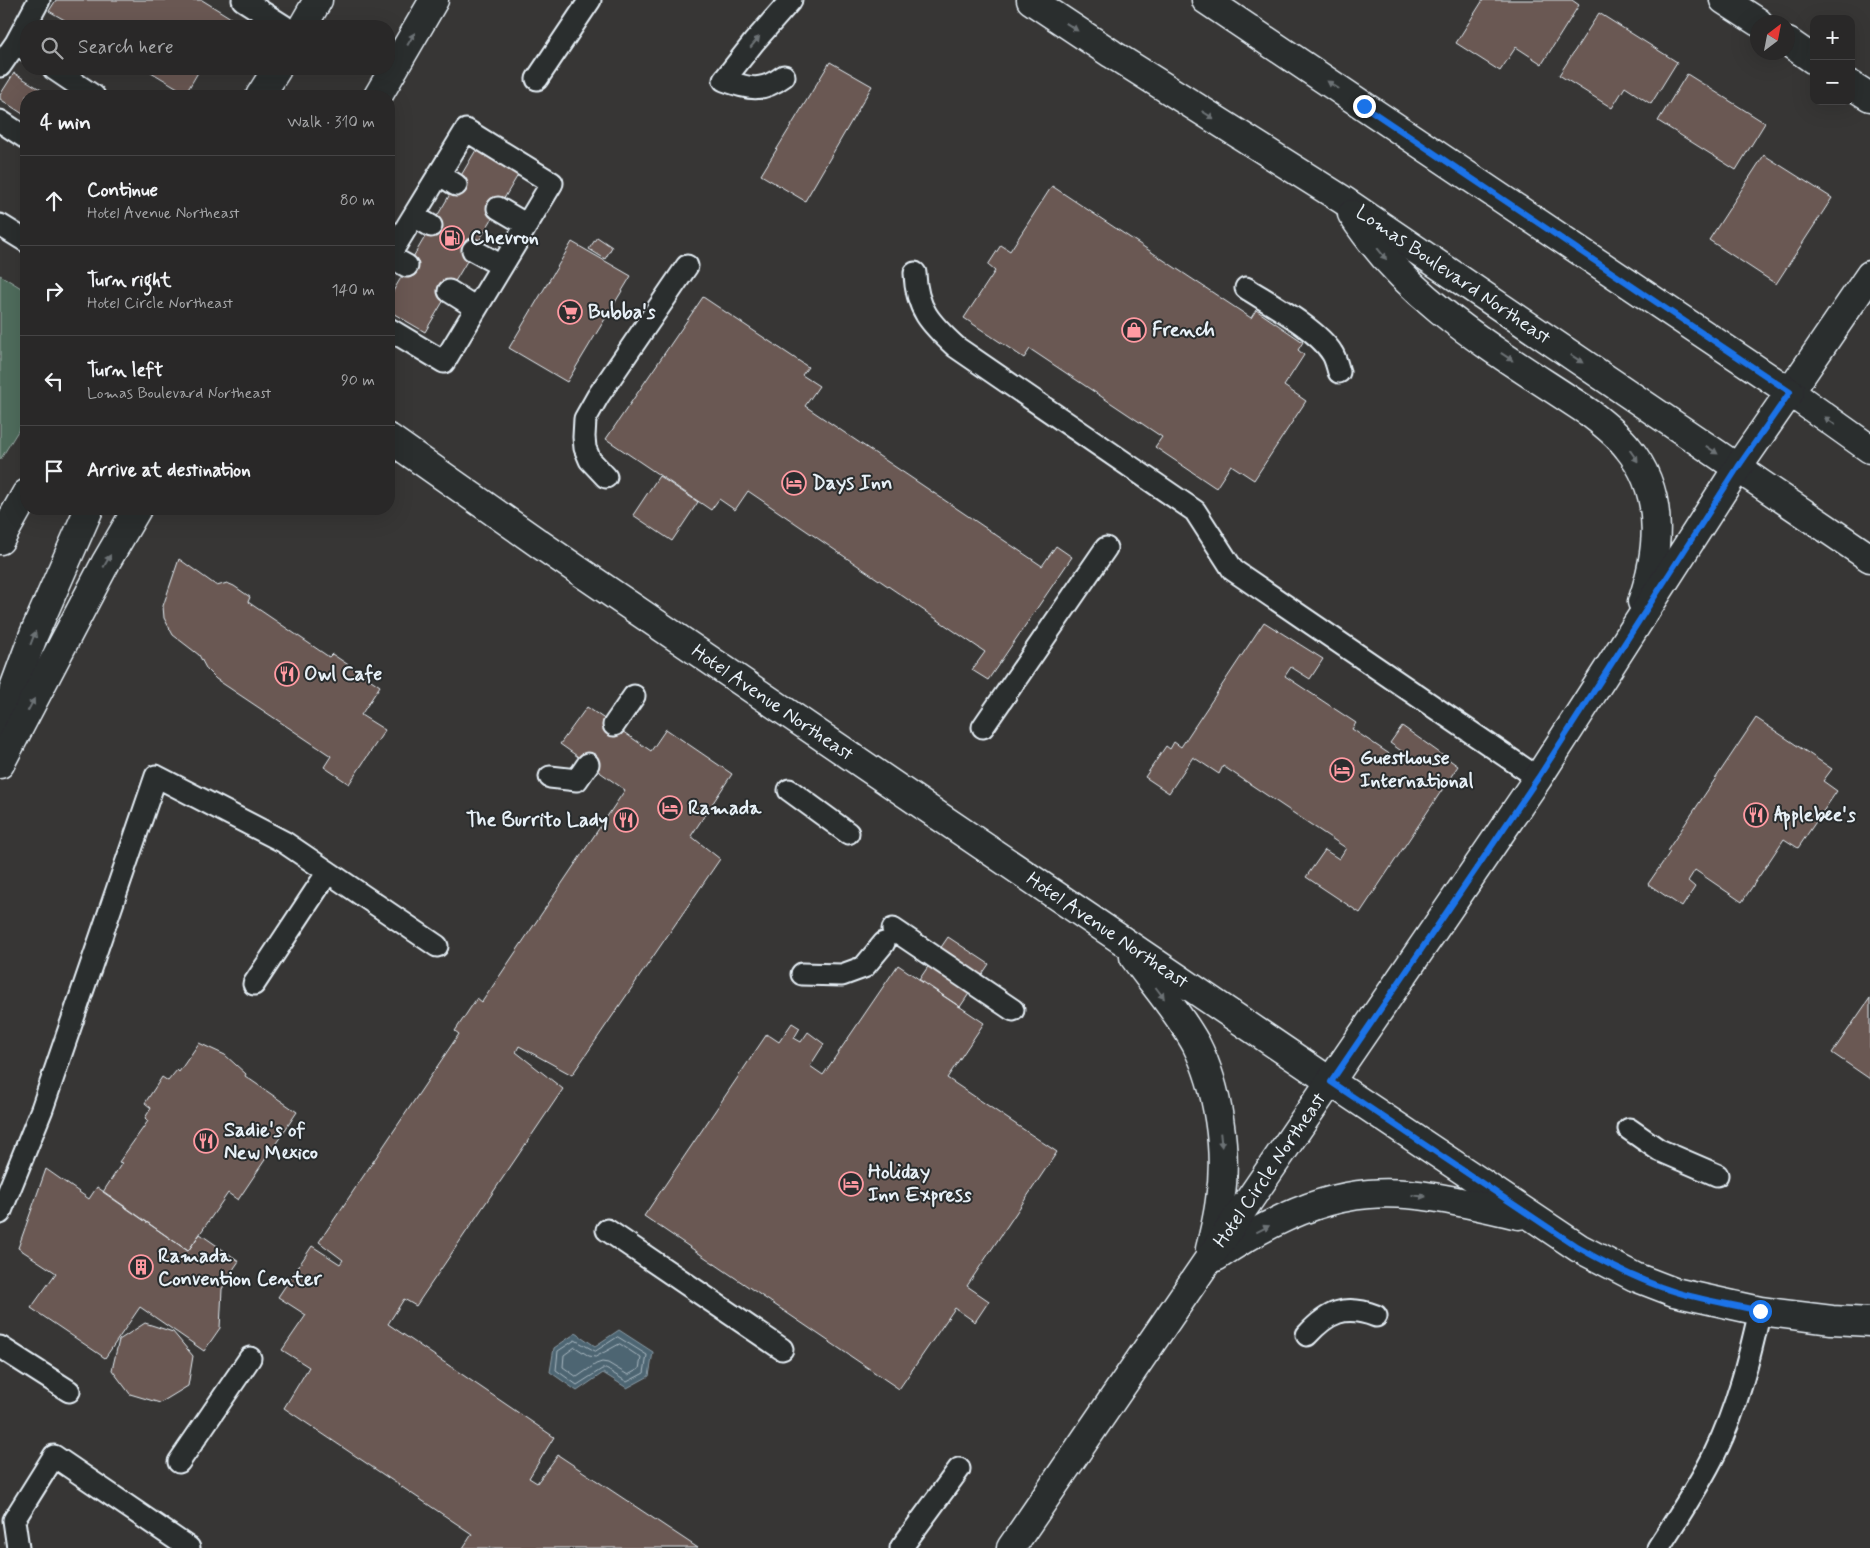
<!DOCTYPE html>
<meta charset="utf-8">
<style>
body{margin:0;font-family:Mynerve,sans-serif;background:#313030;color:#f1f3f6}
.controls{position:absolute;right:15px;top:15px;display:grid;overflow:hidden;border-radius:10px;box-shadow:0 5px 20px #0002}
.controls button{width:45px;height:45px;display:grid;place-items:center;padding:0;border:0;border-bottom:1px solid #454445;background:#292828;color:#f1f3f6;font:25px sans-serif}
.compass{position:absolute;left:1750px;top:15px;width:45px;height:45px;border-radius:50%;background:#292828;box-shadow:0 5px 20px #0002;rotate:32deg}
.stop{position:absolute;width:15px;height:15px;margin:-11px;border:4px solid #1a73e8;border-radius:50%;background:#fff}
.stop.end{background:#1a73e8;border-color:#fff;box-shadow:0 1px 5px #0008}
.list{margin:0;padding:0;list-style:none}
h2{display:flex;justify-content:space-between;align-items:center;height:65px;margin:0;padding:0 20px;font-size:21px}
h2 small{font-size:16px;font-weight:400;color:#a5a6a8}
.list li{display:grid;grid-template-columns:32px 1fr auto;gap:15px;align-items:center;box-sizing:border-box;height:90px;padding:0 20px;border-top:1px solid #454445}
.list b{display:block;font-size:19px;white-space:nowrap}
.list p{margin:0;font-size:16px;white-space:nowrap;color:#a5a6a8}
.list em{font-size:16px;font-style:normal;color:#a5a6a8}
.icon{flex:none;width:28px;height:28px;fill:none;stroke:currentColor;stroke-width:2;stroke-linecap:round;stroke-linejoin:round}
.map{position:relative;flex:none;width:1870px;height:1548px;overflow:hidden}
.search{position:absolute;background:#292828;box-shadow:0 5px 20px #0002;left:20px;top:20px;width:375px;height:55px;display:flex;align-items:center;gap:12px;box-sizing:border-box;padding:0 18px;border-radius:20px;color:#a5a6a8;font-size:19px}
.panel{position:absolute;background:#292828;box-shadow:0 5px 20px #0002;left:20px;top:90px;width:375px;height:425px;border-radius:20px}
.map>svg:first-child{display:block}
.green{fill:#506c5b;stroke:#9caeaa}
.water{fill:#4d6572;stroke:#8b9da8}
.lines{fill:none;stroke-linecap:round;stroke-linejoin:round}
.shore{stroke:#aab9c2;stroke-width:1}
.building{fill:#6a5952;stroke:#e8f1f8}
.lane-casing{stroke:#e8f1f8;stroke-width:25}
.street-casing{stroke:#e8f1f8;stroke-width:31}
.secondary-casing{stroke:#e8f1f8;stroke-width:31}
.lane{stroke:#2a2d2e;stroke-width:21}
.street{stroke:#2a2d2e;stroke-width:28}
.secondary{stroke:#2a2d2e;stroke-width:28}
.oneway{fill:#6c7275}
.route{stroke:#1a73e8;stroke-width:6}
.labels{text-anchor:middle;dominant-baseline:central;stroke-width:4;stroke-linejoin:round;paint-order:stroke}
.poi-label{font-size:20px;font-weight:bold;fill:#e8f1f8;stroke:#2a2d2e;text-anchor:start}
.street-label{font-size:20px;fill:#e8f1f8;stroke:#2a2d2e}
</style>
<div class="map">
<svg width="1870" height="1548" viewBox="0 0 1870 1548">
<rect width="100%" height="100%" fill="#373635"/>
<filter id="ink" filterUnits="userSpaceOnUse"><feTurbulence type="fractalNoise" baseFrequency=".02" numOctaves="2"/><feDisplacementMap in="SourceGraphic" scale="10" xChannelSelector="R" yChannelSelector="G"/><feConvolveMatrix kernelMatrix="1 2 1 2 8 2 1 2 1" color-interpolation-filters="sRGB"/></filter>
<g filter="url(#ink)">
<path class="green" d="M0 275 26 291V418L0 460Z"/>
<path class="water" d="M619 1330 653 1352 649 1376 627 1388 603 1373 577 1391 550 1372 554 1348 576 1333 595 1346Z"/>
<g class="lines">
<path class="shore" d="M618 1337 647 1355 644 1373 627 1382 606 1369H602L577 1385 556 1370 558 1351 575 1340 595 1351Z
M620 1344 641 1358 639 1369 628 1375 608 1363 602 1362 596 1364 577 1377 563 1367 564 1355 575 1347 589 1356 595 1357Z"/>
</g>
<path class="building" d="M56 0H202L231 18 226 26H75L49 11Z
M1483 0H1572L1579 5 1542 64 1516 47 1500 71 1456 43Z
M1599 13 1677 62 1651 104 1625 87 1612 108 1559 75Z
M830 62 872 86 805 201 761 175Z
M146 69H200L186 93Z
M14 73 51 96H26V116L0 99V95Z
M1687 74 1765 123 1736 170 1658 121Z
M476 150 518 175 425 332 389 311V298Z
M1764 155 1832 198 1776 284 1709 240Z
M1052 186 1251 318 1256 310 1303 342 1298 350 1304 355 1284 386 1306 401 1254 480 1231 465 1216 488 1155 447 1162 437 1030 349 1024 358 964 318 995 271 988 265 1001 245 1010 251Z
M597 237 612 247 605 259 589 249Z
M572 242 631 276 567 382 509 348Z
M703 297 808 367 802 375 819 386 805 406 1042 566 1056 546 1072 557 988 680 972 670 985 652 748 491 735 510 719 499 711 510 606 439Z
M659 476 698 502 672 541 633 515Z
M179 559 217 586 227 583 234 586 250 597 248 602 329 657 332 654 380 686 361 715 385 730 349 784 324 767 331 756 216 679 207 670 199 655 173 635 164 618 163 606Z
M1264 622 1323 659 1310 679 1291 667 1285 676 1356 723 1352 729 1403 763 1407 755 1390 743 1402 726 1458 766 1360 913 1306 877 1325 850 1339 859 1346 848 1223 766 1219 774 1193 757 1169 793 1145 777 1166 746 1170 749 1174 742 1181 747Z
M587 707 651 751 666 729 732 774 691 836 720 859 572 1075 519 1046 516 1052 563 1089 416 1306 404 1299 388 1324 554 1437 529 1478 537 1483 558 1455 698 1548H463L472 1534 284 1408 309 1367 282 1350 306 1315 278 1297 312 1246 340 1264 343 1260 319 1242 459 1034 455 1031 477 998 482 1002 625 790 560 744Z
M1756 718 1832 769 1823 781 1837 791 1798 848 1784 839 1742 902 1695 870 1688 881 1695 887 1682 907 1648 884 1670 852 1667 851Z
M948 937 989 964 960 1007 919 980Z
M898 965 984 1023 947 1078 1057 1152 967 1286 989 1301 975 1322 955 1308 899 1389 644 1216 767 1034 779 1042 792 1023 800 1028 794 1038 801 1042 808 1032 824 1044 810 1066 823 1075Z
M1870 998V1079L1832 1053Z
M199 1043 225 1055 246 1074 245 1076 297 1112 238 1200 228 1193 188 1251 103 1192 122 1163 119 1162 148 1121 145 1118 151 1108 145 1103 162 1077 168 1081 177 1070 179 1072Z
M46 1169 89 1199 97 1187 188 1251 200 1234 239 1261 228 1277H229L222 1289 220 1328 204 1351 140 1307 105 1358 31 1308 56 1273 18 1248Z
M145 1323 173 1332 193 1356 188 1386 160 1403 130 1394 112 1370 119 1340Z"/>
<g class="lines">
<g class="lane-casing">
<path id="lane" d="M243 0 284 26
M26 50 16 43 39 0
M0 66 16 43
M54 69 94 96
M784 76C761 93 750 89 724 80L754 42 791 0
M537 79 590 0
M0 121 26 138
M439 174 456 185
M498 208 527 225
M414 216 431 226
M0 225 26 241
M473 250 502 266
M389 256 466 130 552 183 444 362 389 329
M389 256 407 266
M915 273C916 309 931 324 956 347L1195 511 1233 570 1538 778
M1246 288C1271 304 1317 329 1332 353 1336 359 1337 366 1339 372
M449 291 476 308
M606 477 590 460 585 448 584 437 585 419 598 396 687 266
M614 725 634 696
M983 727 1106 548
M550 777 577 780 588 764
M789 790 848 833
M893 929 1013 1010
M802 974 842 975 864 967 884 943
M254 984 328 872
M1629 1129 1659 1150 1717 1175
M0 1213 42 1109 156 776 284 842 437 946
M607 1230 782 1349
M1307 1335C1328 1312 1345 1304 1376 1316
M0 1347 69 1391
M179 1462 250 1358
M18 1548 14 1520 54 1456 189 1548
M901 1548 959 1469
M1658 1548C1678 1517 1699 1486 1715 1453 1737 1408 1749 1359 1760 1311"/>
</g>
<g class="street-casing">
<path id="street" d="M1724 0 1758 22
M1788 42 1814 60
M1851 85 1870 97
M1790 392 1870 275"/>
</g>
<g class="secondary-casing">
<g id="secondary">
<path id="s1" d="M1031 0 1112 54 1343 200 1870 558"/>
<path d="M1206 0 1790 392 1870 449"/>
<path d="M303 26 318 0"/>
<path d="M260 96 277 69"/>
<path d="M378 96 434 0"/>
<path d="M1352 214C1409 304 1505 356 1591 414 1604 424 1618 435 1628 448 1665 493 1660 550 1642 602"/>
<path id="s2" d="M389 438 541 545 927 808 1331 1082 1579 1248 1635 1277 1674 1292 1760 1311 1832 1320 1870 1322"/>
<path d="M0 540 26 494"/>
<path d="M2 740 14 688 34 634 89 509"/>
<path d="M0 764 106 562 137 509"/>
<path d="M1134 957C1154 985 1179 1013 1196 1044 1218 1087 1228 1152 1220 1200 1218 1217 1214 1233 1210 1249"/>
<path d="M1216 1257C1260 1227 1315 1198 1369 1194 1419 1190 1470 1204 1519 1215"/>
<path id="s3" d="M1011 1548 1538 778 1738 467 1790 392"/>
</g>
</g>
<use href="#lane" class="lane"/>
<use href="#street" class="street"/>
<use href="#secondary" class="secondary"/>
</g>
<defs><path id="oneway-solid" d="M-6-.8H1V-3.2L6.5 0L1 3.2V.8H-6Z" transform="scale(1.25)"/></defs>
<g class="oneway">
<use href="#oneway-solid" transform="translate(1072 27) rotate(34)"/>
<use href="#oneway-solid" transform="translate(411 39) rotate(-60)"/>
<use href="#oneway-solid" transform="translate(755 42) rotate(-50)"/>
<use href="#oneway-solid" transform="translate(1333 85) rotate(-146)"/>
<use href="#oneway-solid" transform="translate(1208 115) rotate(32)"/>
<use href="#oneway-solid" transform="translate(1382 254) rotate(51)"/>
<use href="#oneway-solid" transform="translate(1507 357) rotate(34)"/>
<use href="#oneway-solid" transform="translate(1577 359) rotate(34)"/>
<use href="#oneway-solid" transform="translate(1830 421) rotate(-144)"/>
<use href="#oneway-solid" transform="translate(1712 450) rotate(34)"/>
<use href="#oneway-solid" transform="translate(1634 456) rotate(55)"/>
<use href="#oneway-solid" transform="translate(107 561) rotate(-61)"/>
<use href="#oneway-solid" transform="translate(33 638) rotate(-69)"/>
<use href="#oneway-solid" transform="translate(31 705) rotate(-62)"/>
<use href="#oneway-solid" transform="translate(1160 993) rotate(53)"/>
<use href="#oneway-solid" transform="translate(1221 1140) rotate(84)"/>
<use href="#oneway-solid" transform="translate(1419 1196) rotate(7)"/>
<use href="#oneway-solid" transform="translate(1263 1229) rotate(-27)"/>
</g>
</g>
<g class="lines" filter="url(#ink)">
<path class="route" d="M1364 106 1790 392 1738 467 1538 778 1331 1082 1579 1248C1609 1265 1640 1281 1673 1291 1701 1300 1731 1304 1760 1311"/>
</g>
<defs>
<g id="fuel-ring" transform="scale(1.25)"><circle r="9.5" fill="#2a2d2e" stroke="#ff9aa2" stroke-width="1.5"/><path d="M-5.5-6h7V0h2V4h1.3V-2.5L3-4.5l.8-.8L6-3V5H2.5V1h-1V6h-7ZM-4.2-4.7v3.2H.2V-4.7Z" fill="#ff9aa2"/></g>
<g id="supermarket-ring" transform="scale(1.25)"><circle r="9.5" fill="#2a2d2e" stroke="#ff9aa2" stroke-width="1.5"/><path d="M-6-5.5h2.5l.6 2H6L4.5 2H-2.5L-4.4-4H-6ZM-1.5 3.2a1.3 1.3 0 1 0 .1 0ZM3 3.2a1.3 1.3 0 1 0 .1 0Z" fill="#ff9aa2"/></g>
<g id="shop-ring" transform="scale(1.25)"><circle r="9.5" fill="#2a2d2e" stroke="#ff9aa2" stroke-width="1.5"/><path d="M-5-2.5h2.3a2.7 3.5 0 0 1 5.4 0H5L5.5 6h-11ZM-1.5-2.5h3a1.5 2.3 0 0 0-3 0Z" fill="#ff9aa2"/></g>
<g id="hotel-ring" transform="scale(1.25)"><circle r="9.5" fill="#2a2d2e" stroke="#ff9aa2" stroke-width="1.5"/><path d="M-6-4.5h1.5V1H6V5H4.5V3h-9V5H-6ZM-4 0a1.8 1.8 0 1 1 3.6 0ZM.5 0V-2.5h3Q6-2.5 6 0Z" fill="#ff9aa2"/></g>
<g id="restaurant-ring" transform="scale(1.25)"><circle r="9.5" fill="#2a2d2e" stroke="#ff9aa2" stroke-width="1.5"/><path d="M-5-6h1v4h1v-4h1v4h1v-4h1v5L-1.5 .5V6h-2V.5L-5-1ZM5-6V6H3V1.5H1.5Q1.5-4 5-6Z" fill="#ff9aa2"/></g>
<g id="building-ring" transform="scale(1.25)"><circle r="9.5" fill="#2a2d2e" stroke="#ff9aa2" stroke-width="1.5"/><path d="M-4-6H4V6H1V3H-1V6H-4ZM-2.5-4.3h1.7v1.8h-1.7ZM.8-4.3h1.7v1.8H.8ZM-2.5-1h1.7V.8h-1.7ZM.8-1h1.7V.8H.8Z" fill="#ff9aa2"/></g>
</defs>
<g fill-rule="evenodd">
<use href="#fuel-ring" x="452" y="238"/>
<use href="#supermarket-ring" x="570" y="312"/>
<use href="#shop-ring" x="1134" y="330"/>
<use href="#hotel-ring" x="794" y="483"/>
<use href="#restaurant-ring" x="287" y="674"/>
<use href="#hotel-ring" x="1342" y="770"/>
<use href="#hotel-ring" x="670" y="808"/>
<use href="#restaurant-ring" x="1756" y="815"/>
<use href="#restaurant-ring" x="626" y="820"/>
<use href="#restaurant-ring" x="206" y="1141"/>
<use href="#hotel-ring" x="851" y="1184"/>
<use href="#building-ring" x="141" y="1267"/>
</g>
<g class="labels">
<g class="poi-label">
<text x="470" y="238">Chevron</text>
<text x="588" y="312">Bubba's</text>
<text x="1152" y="330">French</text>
<text x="812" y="483">Days Inn</text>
<text x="304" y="674">Owl Cafe</text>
<text x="1360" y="758">Guesthouse<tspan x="1360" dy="23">International</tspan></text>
<text x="688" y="808">Ramada</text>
<text x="1774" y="815">Applebee's</text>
<text x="608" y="820" text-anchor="end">The Burrito Lady</text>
<text x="224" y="1130">Sadie's of<tspan x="224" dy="23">New Mexico</tspan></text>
<text x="868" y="1172">Holiday<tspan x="868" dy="23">Inn Express</tspan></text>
<text x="158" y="1256">Ramada<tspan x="158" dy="23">Convention Center</tspan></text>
</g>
<g class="street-label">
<text stroke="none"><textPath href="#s1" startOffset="504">Lomas Boulevard Northeast</textPath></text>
<text stroke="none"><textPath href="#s2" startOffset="466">Hotel Avenue Northeast</textPath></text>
<text stroke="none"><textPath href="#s2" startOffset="871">Hotel Avenue Northeast</textPath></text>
<text stroke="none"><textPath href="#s3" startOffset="458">Hotel Circle Northeast</textPath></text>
</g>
</g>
</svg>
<div class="controls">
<button>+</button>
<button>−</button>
</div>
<svg class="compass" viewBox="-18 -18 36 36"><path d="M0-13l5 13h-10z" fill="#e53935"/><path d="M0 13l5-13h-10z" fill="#a5a6a8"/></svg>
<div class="stop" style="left:1760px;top:1311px"></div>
<div class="stop end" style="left:1364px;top:106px"></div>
<div class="search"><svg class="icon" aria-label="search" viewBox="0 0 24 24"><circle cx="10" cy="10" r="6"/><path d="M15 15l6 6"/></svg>Search here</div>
<section class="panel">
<h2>4 min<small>Walk · 310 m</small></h2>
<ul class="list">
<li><svg class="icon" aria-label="ahead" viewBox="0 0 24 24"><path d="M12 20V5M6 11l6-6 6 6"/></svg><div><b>Continue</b><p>Hotel Avenue Northeast</p></div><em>80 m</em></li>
<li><svg class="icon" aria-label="right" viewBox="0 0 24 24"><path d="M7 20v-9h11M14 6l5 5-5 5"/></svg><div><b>Turn right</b><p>Hotel Circle Northeast</p></div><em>140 m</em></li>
<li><svg class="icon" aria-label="left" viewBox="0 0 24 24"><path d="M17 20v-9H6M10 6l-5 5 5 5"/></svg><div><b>Turn left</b><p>Lomas Boulevard Northeast</p></div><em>90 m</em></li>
<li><svg class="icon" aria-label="arrive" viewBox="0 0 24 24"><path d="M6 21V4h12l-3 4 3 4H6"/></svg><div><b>Arrive at destination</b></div></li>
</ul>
</section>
</div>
